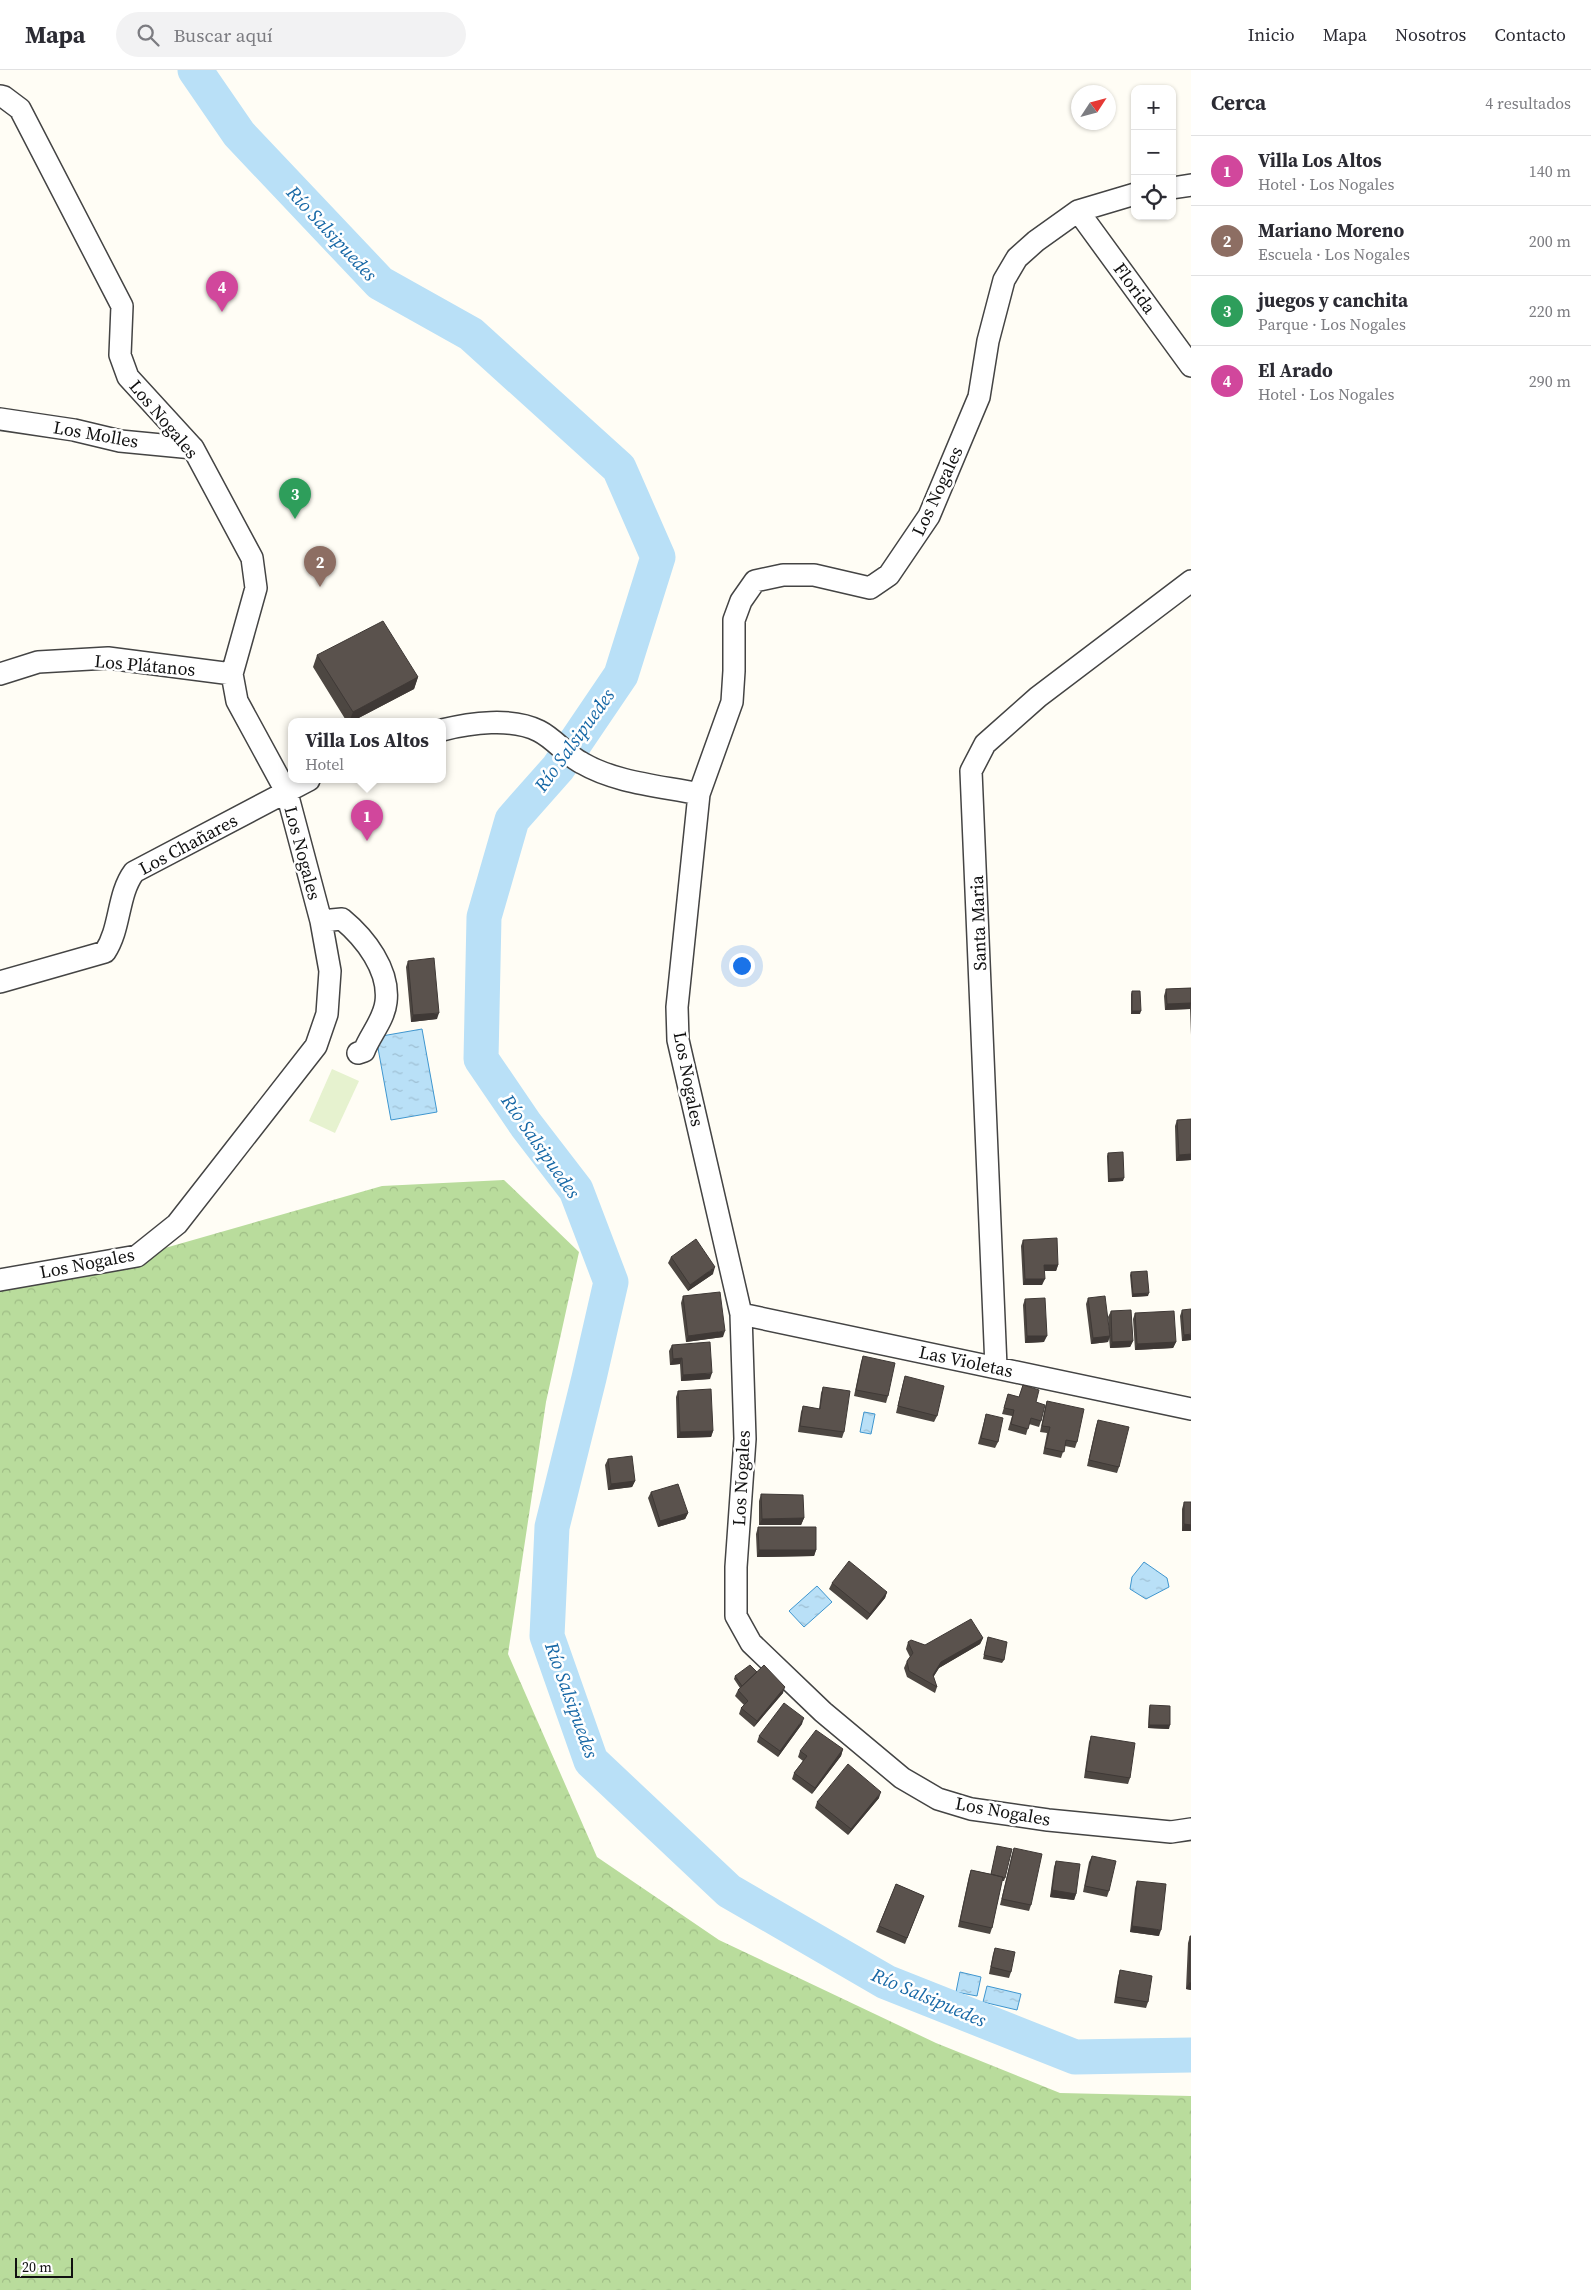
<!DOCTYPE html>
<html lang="es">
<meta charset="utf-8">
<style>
body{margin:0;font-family:"Source Serif 4",serif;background:#f2f2f3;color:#2b2b33}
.controls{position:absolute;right:15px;top:15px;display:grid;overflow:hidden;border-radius:10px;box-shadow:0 1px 4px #0004}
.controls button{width:45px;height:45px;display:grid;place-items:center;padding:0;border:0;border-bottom:1px solid #e1e1e2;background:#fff;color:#2b2b33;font:25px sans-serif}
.compass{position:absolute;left:1071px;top:15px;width:45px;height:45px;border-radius:50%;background:#fff;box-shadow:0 1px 4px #0004;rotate:54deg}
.scale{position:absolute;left:15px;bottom:12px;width:58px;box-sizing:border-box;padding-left:5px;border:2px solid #111;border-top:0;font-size:14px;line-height:18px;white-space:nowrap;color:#111;-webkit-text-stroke:4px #fff;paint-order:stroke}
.you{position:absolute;left:741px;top:895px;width:18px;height:18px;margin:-12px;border:4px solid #fff;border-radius:50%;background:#1a73e8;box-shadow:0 0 0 8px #1a73e833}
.badge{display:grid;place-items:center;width:32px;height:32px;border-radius:50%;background:#2563eb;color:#fff;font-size:16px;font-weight:700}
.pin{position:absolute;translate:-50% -41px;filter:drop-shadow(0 1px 2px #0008)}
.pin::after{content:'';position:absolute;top:26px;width:18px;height:15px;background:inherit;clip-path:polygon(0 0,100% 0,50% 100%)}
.popup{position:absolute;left:288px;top:648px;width:158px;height:65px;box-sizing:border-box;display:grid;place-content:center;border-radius:10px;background:#fff;filter:drop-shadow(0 1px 4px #0005);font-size:16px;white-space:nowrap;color:#7c7c81}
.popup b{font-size:19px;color:#2b2b33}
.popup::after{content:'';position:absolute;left:50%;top:100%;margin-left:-10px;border:10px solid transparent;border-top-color:#fff}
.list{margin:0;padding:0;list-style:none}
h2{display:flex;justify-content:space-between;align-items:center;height:65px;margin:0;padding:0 20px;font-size:21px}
h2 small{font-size:16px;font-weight:400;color:#7c7c81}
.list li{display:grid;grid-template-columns:32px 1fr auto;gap:15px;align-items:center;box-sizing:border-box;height:70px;padding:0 20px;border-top:1px solid #e1e1e2}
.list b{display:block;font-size:19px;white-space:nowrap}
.list p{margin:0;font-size:16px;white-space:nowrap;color:#7c7c81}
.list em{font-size:16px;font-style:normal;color:#7c7c81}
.icon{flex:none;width:28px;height:28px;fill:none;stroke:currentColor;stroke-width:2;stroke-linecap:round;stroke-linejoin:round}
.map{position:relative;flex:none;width:1191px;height:2220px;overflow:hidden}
header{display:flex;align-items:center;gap:30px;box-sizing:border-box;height:70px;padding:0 25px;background:#fff;border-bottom:1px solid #e1e1e2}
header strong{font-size:24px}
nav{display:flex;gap:28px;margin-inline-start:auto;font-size:18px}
.search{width:350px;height:45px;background:#f2f2f3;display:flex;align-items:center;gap:12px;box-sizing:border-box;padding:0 18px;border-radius:28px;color:#7c7c81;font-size:19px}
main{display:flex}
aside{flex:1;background:#fff}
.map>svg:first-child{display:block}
.forest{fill:url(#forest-crowns)}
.pitch{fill:#e6f2cf}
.water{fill:url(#water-ripples);stroke:#3f96cf}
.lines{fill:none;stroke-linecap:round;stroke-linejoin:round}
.river{stroke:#b9e0f7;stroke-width:35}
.minor-casing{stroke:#444;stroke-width:24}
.minor{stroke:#fff;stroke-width:21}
.wall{fill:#4d4742}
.shaded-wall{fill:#3f3936}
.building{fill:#5a524d;stroke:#3f3936}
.labels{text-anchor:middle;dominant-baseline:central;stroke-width:5;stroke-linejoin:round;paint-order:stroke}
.street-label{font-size:18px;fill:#111;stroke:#fff}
.water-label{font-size:19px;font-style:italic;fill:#1768a6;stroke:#fff}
</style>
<header>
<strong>Mapa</strong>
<div class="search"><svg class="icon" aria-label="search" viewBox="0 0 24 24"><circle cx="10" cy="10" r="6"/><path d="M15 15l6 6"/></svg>Buscar aquí</div>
<nav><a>Inicio</a><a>Mapa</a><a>Nosotros</a><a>Contacto</a></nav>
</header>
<main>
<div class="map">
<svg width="1191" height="2220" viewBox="0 0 1191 2220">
<defs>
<pattern id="forest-crowns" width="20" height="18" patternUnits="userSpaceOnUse" patternTransform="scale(1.25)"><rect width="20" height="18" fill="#b9dc9c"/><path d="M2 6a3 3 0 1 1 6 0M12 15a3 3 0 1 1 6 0" fill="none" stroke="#9ebc85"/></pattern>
<pattern id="water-ripples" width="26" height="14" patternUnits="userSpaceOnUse" patternTransform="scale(1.25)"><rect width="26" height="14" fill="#b9e0f7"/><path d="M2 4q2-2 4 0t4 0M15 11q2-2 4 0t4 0" fill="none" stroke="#9ebfd3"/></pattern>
</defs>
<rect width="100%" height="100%" fill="#fffdf5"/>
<path class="forest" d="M504 1110 579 1182 546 1332 508 1584 597 1787 719 1870 936 1973 1060 2023 1191 2026V2220H0V1210L137 1186 382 1116Z"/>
<path class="pitch" d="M332 999 359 1011 335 1063 309 1051Z"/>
<path class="water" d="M422 959 437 1042 391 1050 376 967Z
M864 1342 875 1344 871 1364 860 1362Z
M1144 1492 1167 1508 1169 1517 1146 1529 1130 1519 1132 1507Z
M817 1516 832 1532 804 1557 789 1541Z
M960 1902 981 1907 977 1926 956 1922Z
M987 1916 1021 1924 1017 1940 983 1932Z"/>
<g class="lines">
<path class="river" d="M195 0 239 64 380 213 471 264 619 398 658 487 621 605 558 698 512 750 484 847 481 989 526 1055 576 1120 611 1212 589 1308 552 1457 547 1566 591 1691 729 1821 886 1912 1075 1987 1191 1985"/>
<g class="minor-casing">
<path id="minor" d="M0 26 4 27 20 39 122 236 120 285 128 307 193 378 252 488 256 518 232 604 237 631 287 723 321 851 330 901 327 944 316 976 177 1154 137 1186 0 1210
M1172 118 1191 115
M1135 124 1078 141 1036 171 1017 188 1004 210 988 271 979 327 929 446 889 505 870 518 814 505H783L755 511 741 531 734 550V601L732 632 699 724 677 937 678 970 741 1244 745 1369 736 1497V1546L751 1573 823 1642 902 1708 938 1729 971 1739 1048 1750 1171 1762 1191 1759
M1078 141 1191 296
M0 349 74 360 120 371 193 378
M0 604 38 592 108 588 232 604
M442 660C470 653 512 647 539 661 555 669 566 685 582 693 616 713 661 716 699 724
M321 851 342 849C365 868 390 900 386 932 384 950 370 965 364 981L358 983
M0 912 105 882C121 858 117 825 134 802L309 710
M741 1244 1191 1339
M996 1297 971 701 985 674 1038 627 1191 511"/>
</g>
<use href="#minor" class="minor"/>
</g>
<path class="wall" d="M317 585 418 607 414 619 351 652H347L313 597Z
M408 891 437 949 411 952 406 897Z
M1191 918V965L1190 939 1165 940 1164 926 1166 919Z
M1132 921 1140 944H1131V924Z
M1191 1049V1090L1176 1091 1175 1056 1177 1050Z
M1108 1083 1123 1111 1108 1112 1107 1086Z
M1023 1170 1058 1195 1056 1201H1044L1042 1215H1023L1021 1176Z
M671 1187 713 1204 688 1221 668 1193Z
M1131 1202 1148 1226 1132 1227 1130 1205Z
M683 1226 723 1267 686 1272 681 1233Z
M1088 1228 1109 1259 1108 1247 1111 1241 1133 1271 1130 1277 1110 1278 1109 1267 1108 1272 1091 1274 1086 1234Z
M1025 1229 1044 1272 1025 1273 1023 1235Z
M1182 1240 1191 1270 1182 1271 1180 1246Z
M1135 1243 1176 1272 1173 1278 1135 1280 1133 1249Z
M672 1275 710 1309 681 1311 680 1294 670 1295 669 1281Z
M863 1286 888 1326 886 1333 854 1326 861 1292Z
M905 1306 937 1346 934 1352 896 1343 903 1313Z
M1023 1315 1036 1332 1041 1351 1039 1357 1029 1354 1026 1365 1008 1360 1012 1346 1002 1344 1008 1324 1019 1327Z
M823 1317 844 1362 842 1368 798 1362 801 1342 803 1336 819 1339 821 1323Z
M678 1321 713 1361 711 1367 677 1368 676 1327Z
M1047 1331 1077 1372 1075 1378 1065 1376 1061 1388 1043 1384 1047 1363 1040 1362 1045 1337Z
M986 1344 998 1372 995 1378 978 1374Z
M1098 1350 1119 1397 1117 1403 1087 1396 1096 1356Z
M608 1389 635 1411 632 1417 608 1420 605 1395Z
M651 1422 688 1443 685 1449 658 1457 648 1428Z
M761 1424 804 1448 801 1455H759V1431Z
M1184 1432H1191V1461H1182V1439Z
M758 1457 816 1480 814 1486 757 1487 756 1464Z
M832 1513 887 1522 885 1528 867 1550 829 1519Z
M988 1567 1004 1590 1002 1593 983 1589Z
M983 1568 980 1574 939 1598 933 1607 937 1617 935 1623 907 1607 904 1598 907 1591 910 1587 906 1579 908 1572 925 1575Z
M757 1602 783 1623 754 1657 739 1644 741 1638 744 1635 735 1626 738 1620 740 1618 734 1609 735 1606Z
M1150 1635 1169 1659 1148 1658 1149 1638Z
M802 1654 778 1687 757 1672 759 1666Z
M1091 1666 1130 1708 1128 1714 1084 1708 1089 1672Z
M843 1679 841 1686 812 1724 792 1709 794 1703 803 1691 798 1687 800 1681Z
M879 1728 848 1765 815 1738 817 1732Z
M997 1776 1005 1808 1004 1811H1002L992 1858 990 1864 958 1857 969 1806 971 1800 991 1804Z
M1014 1778 1031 1835 1029 1841 1000 1835 1012 1784Z
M1092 1786 1109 1821 1107 1827 1083 1822 1089 1792Z
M1056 1791 1076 1824 1074 1830 1050 1827 1054 1797Z
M1137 1811 1159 1866 1130 1862 1135 1818Z
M896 1814 924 1826 905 1874 876 1862Z
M1190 1866 1191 1920 1186 1919 1188 1873Z
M995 1878 1011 1902 1009 1908 989 1904 993 1884Z
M1120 1900 1148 1932 1146 1938 1114 1933 1118 1907Z"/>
<path class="shaded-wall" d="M418 607 414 619 351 652H349L353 642Z
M1191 933 1190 939 1165 940 1167 934Z
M1132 941H1141L1140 944H1131Z
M439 943 437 949 411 952 413 945Z
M1191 1084V1090L1176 1091 1179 1085Z
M1124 1108 1123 1111 1108 1112 1109 1109Z
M1044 1195H1058L1056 1201H1042Z
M715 1197 713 1204 688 1221 690 1215Z
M1025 1209H1045L1042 1215H1023Z
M1149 1223 1148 1226 1132 1227 1133 1224Z
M725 1261 723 1267 686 1272 688 1266Z
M1191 1264V1270L1182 1271 1184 1265Z
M1027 1266H1047L1044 1272 1025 1273Z
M1110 1266 1108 1272 1091 1274 1093 1268Z
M1133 1271 1130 1277 1110 1278 1112 1272Z
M1176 1272 1173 1278 1135 1280 1137 1274Z
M682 1288 680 1294 670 1295 673 1289Z
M712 1303 710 1309 681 1311 683 1305Z
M713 1361 711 1367 677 1368 680 1362Z
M635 1411 632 1417 608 1420 611 1414Z
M688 1443 685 1449 658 1457 660 1451Z
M804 1448 801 1455H759L762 1449Z
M1184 1454 1191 1455V1461H1182Z
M759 1480H816L814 1486 757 1487Z
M887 1522 885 1528 867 1550 870 1544Z
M983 1568 980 1574 939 1598 931 1611 933 1605 941 1592Z
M785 1617 783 1623 754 1657 757 1651Z
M804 1648 802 1654 778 1687 780 1681Z
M1149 1655H1170L1169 1659 1148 1658Z
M843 1679 841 1686 812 1724 815 1718Z
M881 1722 879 1728 848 1765 851 1759Z
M1052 1820 1076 1824 1074 1830 1050 1827Z
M1132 1856 1161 1860 1159 1866 1130 1862Z
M1189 1913H1191V1920L1186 1919Z"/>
<path class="building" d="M383 551 418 607 353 642 317 585Z
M434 888 439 943 413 945 408 891Z
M1191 918V933L1167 934 1166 919Z
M1132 921H1140L1141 941H1132Z
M1191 1049V1084L1179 1085 1177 1050Z
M1123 1082 1124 1108 1109 1109 1108 1083Z
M1057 1168 1058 1195H1044L1045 1209H1025L1023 1170Z
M696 1169 715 1197 690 1215 671 1187Z
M1147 1201 1149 1223 1133 1224 1131 1202Z
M720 1222 725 1261 688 1266 683 1226Z
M1105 1226 1110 1266 1093 1268 1088 1228Z
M1045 1228 1047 1266H1027L1025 1229Z
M1191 1239V1264L1184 1265 1182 1240Z
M1131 1240 1133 1271 1112 1272 1111 1241Z
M1174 1241 1176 1272 1137 1274 1135 1243Z
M710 1272 712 1303 683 1305 682 1288 673 1289 672 1275Z
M863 1286 895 1293 888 1326 856 1320Z
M905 1306 944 1316 937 1346 898 1336Z
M1023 1315 1039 1320 1036 1332 1045 1335 1041 1351 1031 1348 1028 1359 1011 1354 1014 1340 1004 1338 1008 1324 1019 1327Z
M823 1317 850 1321 844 1362 800 1356 803 1336 820 1339Z
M711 1319 713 1361 680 1362 678 1321Z
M1047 1331 1084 1339 1077 1372 1066 1370 1064 1382 1045 1378 1050 1357 1042 1356Z
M986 1344 1003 1348 998 1372 981 1368Z
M1098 1350 1129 1357 1119 1397 1089 1390Z
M632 1386 635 1411 611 1414 608 1389Z
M678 1414 688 1443 660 1451 651 1422Z
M761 1424 803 1425 804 1448 762 1449Z
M1184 1432H1191V1455L1184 1454Z
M758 1457H816V1480H759Z
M849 1491 887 1522 870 1544 832 1513Z
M971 1549 983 1568 941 1592 933 1605 937 1617 909 1601 907 1591 913 1583 908 1572 911 1570 925 1575Z
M988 1567 1007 1572 1004 1590 984 1585Z
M750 1595 757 1602 742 1616 735 1606Z
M764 1595 785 1617 757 1651 741 1638 748 1631 738 1620Z
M784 1633 804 1648 780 1681 759 1666Z
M1150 1635 1170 1636V1655H1149Z
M816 1660 843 1679 815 1718 794 1703 807 1686 800 1681Z
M1091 1666 1135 1673 1130 1708 1086 1701Z
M848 1694 881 1722 851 1759 817 1732Z
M997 1776 1012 1779 1005 1808 991 1804Z
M1014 1778 1042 1784 1031 1835 1002 1829Z
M1092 1786 1116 1791 1109 1821 1085 1816Z
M1056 1791 1080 1794 1076 1824 1052 1820Z
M971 1800 1003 1807 992 1858 960 1851Z
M1137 1811 1166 1814 1161 1860 1132 1856Z
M896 1814 924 1826 907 1868 879 1856Z
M1190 1866H1191V1913H1189Z
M995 1878 1015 1882 1011 1902 991 1897Z
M1120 1900 1152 1906 1148 1932 1116 1927Z"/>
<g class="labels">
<g class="street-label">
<text transform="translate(1135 218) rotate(54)">Florida</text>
<text transform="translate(164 349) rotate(50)">Los Nogales</text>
<text transform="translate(96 364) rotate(10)">Los Molles</text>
<text transform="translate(937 421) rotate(-65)">Los Nogales</text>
<text transform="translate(145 595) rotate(5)">Los Plátanos</text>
<text transform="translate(188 774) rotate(-28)">Los Chañares</text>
<text transform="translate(303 783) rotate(75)">Los Nogales</text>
<text transform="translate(978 853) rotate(-92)">Santa Maria</text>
<text transform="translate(689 1009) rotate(79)">Los Nogales</text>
<text transform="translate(87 1193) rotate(-11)">Los Nogales</text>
<text transform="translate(966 1291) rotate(12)">Las Violetas</text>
<text transform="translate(741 1408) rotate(-87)">Los Nogales</text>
<text transform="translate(1003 1741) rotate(10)">Los Nogales</text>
</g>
<g class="water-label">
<text transform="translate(332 163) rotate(47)">Río Salsipuedes</text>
<text transform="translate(574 670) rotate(-54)">Río Salsipuedes</text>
<text transform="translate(541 1076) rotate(55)">Río Salsipuedes</text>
<text transform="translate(572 1630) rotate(70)">Río Salsipuedes</text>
<text transform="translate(929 1927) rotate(23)">Río Salsipuedes</text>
</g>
</g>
</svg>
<div class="controls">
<button>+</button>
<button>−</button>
<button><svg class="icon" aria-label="locate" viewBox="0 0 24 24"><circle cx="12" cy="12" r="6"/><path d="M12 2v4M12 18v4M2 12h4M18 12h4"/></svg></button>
</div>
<svg class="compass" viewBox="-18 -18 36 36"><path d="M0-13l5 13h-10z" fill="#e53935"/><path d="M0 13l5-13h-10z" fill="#7c7c81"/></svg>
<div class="scale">20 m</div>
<div class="you"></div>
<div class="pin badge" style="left:367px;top:771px;background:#d1479c">1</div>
<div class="popup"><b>Villa Los Altos</b>Hotel</div>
<div class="pin badge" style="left:320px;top:517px;background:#8d6e63">2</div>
<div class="pin badge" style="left:295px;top:449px;background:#2e9e5b">3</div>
<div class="pin badge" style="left:222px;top:242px;background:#d1479c">4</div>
</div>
<aside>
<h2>Cerca<small>4 resultados</small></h2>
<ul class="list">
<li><span class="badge" style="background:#d1479c">1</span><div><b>Villa Los Altos</b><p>Hotel · Los Nogales</p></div><em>140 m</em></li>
<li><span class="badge" style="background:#8d6e63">2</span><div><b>Mariano Moreno</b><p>Escuela · Los Nogales</p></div><em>200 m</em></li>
<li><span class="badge" style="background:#2e9e5b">3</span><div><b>juegos y canchita</b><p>Parque · Los Nogales</p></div><em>220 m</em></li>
<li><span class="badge" style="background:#d1479c">4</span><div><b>El Arado</b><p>Hotel · Los Nogales</p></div><em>290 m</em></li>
</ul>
</aside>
</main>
